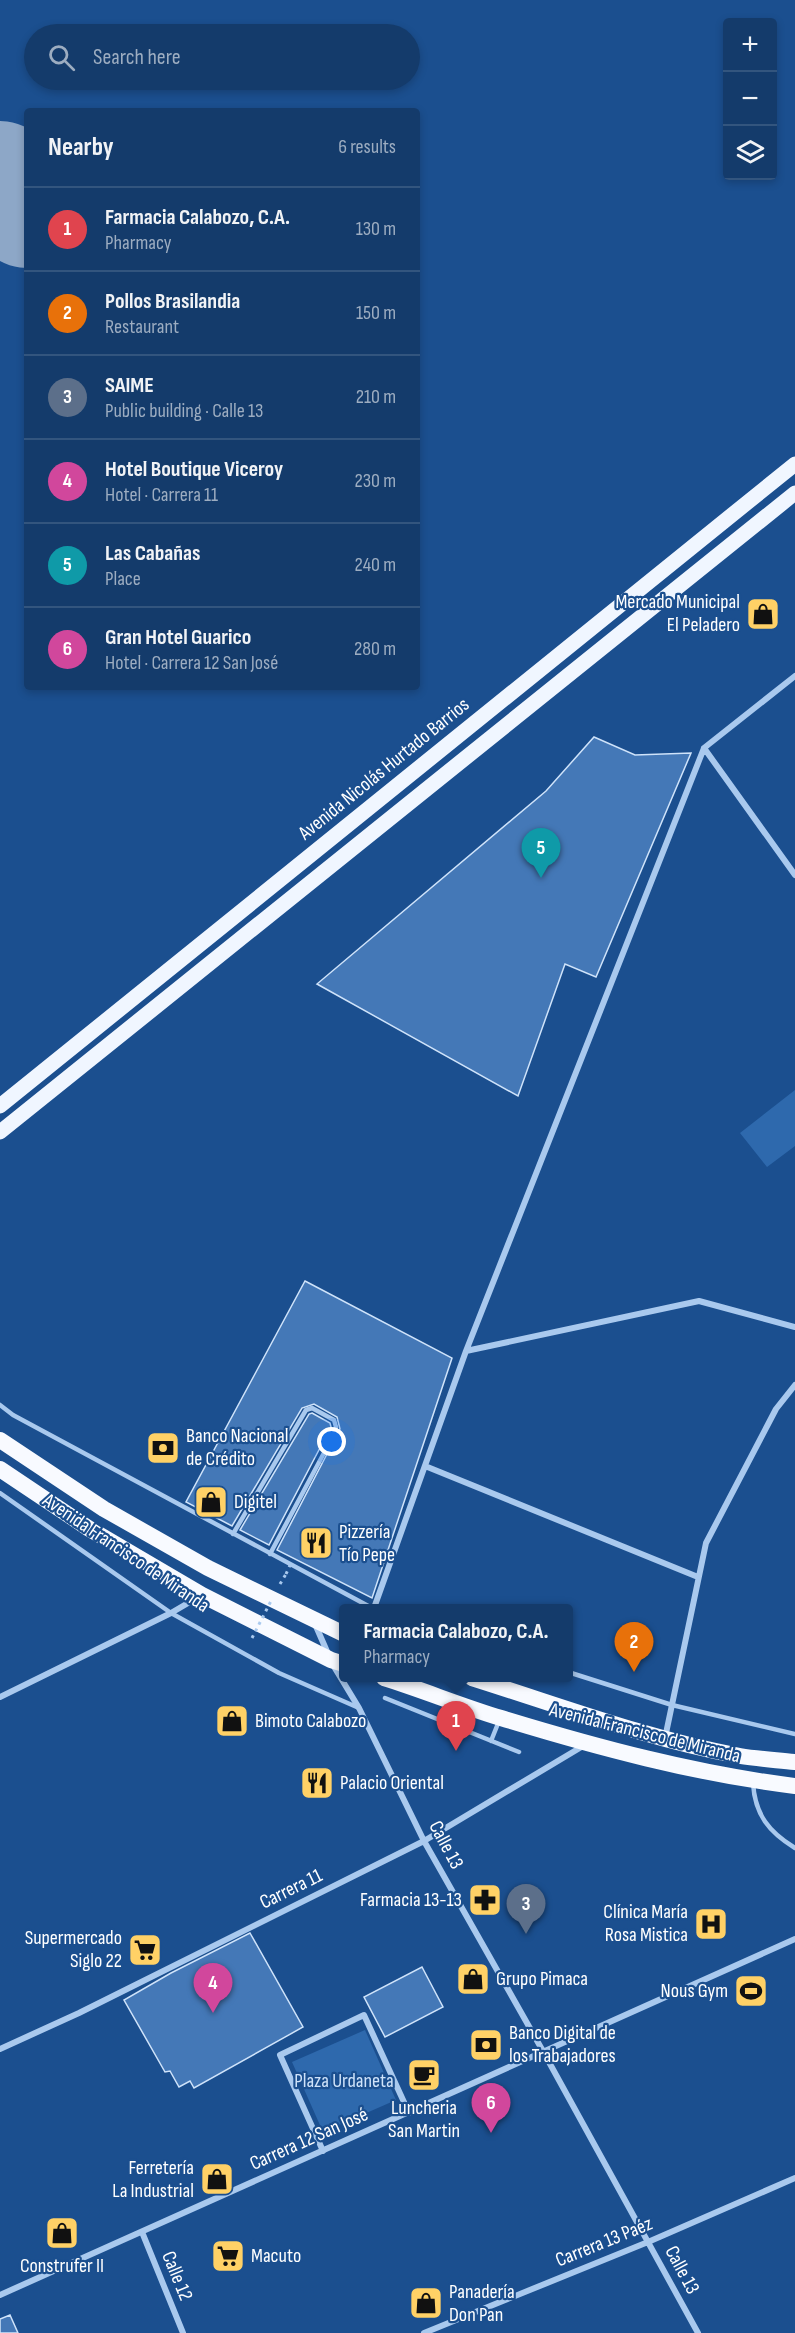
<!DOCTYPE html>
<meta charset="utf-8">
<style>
body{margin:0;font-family:"Sofia Sans Condensed",sans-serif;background:#214673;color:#f1f3f6}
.controls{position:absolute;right:18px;top:18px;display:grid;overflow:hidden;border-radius:6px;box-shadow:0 3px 9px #0003}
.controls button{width:54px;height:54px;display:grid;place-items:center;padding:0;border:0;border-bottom:2px solid #33557e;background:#143b6b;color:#f1f3f6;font:30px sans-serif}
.you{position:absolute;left:332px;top:1442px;width:21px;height:21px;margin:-15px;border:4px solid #fff;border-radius:50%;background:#1a73e8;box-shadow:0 0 0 9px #1a73e833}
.badge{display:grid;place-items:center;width:39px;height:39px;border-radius:50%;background:#8bbbb9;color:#fff;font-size:20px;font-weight:700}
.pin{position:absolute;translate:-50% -50px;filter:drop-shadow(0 2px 3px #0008)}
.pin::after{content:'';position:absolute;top:32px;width:21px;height:18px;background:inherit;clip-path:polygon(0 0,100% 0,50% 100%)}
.popup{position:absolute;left:339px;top:1604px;width:234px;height:78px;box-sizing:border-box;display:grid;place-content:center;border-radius:6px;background:#143b6b;filter:drop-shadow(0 2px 4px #0005);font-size:20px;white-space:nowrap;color:#9dadc1}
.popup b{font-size:22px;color:#f1f3f6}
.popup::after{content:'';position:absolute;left:50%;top:100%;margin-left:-12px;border:12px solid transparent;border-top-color:#143b6b}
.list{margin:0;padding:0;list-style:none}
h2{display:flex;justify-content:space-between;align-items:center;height:78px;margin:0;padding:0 24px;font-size:26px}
h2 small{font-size:20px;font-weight:400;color:#9dadc1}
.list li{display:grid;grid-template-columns:39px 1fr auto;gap:18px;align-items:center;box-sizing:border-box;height:84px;padding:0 24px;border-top:2px solid #33557e}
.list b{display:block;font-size:22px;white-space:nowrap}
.list p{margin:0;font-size:20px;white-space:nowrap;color:#9dadc1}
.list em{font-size:20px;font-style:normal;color:#9dadc1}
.icon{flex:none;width:33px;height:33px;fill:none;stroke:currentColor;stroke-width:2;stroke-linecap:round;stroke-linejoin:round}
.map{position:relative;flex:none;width:795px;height:2333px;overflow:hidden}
.search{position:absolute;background:#143b6b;box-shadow:0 3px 9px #0003;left:24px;top:24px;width:396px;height:66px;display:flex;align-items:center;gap:15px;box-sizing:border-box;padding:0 21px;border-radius:33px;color:#9dadc1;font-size:22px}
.panel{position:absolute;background:#143b6b;box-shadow:0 3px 9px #0003;left:24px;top:108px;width:396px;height:582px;border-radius:6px}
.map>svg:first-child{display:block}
.green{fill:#2e69ad}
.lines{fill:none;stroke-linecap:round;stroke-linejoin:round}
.runway{stroke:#8da7c7;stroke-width:112}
.building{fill:#4478b7;stroke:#cfe3fa;stroke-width:1.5}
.path{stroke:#a9c9ee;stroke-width:3;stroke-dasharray:3 4.5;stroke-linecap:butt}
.service{stroke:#a9c9ee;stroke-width:4.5}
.minor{stroke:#a9c9ee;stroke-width:6}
.primary{stroke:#f0f6ff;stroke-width:15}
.trunk{stroke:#f8faff;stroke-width:16}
.path-bridge{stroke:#a9c9ee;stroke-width:3;stroke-dasharray:3 4.5;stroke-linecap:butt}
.labels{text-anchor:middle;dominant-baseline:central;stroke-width:4.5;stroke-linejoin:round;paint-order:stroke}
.poi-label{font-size:20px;fill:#fff;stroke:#1b4f8f;text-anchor:start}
.street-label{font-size:20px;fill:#fff;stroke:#1b4f8f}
.park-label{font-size:20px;fill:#cfe3fa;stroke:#1b4f8f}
</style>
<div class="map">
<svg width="795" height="2333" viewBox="0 0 795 2333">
<rect width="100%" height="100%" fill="#1b4f8f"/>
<path class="green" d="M795 1090V1146L767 1167 740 1133Z
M365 2030 396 2100 323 2132 292 2062Z"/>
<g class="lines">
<path class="runway" d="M0 177 27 212"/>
</g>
<path class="building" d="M594 737 635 755 691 753 596 977 565 964 518 1096 317 984 546 791Z
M305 1281 452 1358 372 1598 277 1550 340 1429 337 1417 314 1404 302 1408 232 1526 186 1502Z
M312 1413 330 1423 331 1427 269 1545 240 1530 309 1414Z
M250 1933 303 2027 194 2088 190 2081 179 2087 170 2071 165 2072 124 2000 171 1973Z
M422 1967 443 2007 385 2037 364 1997Z
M10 2315 18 2333H0V2319Z"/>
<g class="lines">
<path class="path" d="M280 1584 286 1574"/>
<path class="service" d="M0 1405 13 1415 372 1608
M0 1493 171 1613 279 1673 359 1708
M233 1534 306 1410 312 1408 334 1420 336 1427 332 1438 270 1554
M568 1672 672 1705 795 1734
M385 1698 519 1752
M491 1741 499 1721
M753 1783C755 1815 769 1832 795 1848"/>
<path class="minor" d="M704 748 795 875
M466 1351 704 748 795 676
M425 1466 698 1577
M374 1608 466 1351 699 1301 795 1327
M315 1624 329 1656
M333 1665 359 1708 424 1841 544 2053 698 2333
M0 1697 171 1613 200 1596
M665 1738 706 1543 776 1409 795 1385
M0 2049 79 2013 424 1841 583 1746
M323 2151 280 2055 364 2015 409 2113
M142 2232 183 2333
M0 2295 795 1939
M424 2333 648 2242 795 2178"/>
<path class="primary" d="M0 1106 795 464
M0 1132 795 493"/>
<path class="trunk" d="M0 1440 104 1509 208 1568 344 1634
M0 1469 88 1528 202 1595 331 1660 344 1664
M384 1678C423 1690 461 1706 501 1718 596 1747 696 1774 795 1786
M472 1678C561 1706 648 1739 740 1756 758 1759 777 1760 795 1762"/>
<path class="path-bridge" d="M286 1574 291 1563
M252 1638 272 1599"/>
</g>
<defs>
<g id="shop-square" transform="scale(1.725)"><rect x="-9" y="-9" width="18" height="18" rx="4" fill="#ffd166" stroke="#1b4f8f"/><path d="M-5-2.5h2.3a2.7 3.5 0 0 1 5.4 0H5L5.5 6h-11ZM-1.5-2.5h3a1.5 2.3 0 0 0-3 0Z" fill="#111"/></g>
<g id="bank-square" transform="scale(1.725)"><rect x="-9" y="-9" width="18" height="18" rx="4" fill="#ffd166" stroke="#1b4f8f"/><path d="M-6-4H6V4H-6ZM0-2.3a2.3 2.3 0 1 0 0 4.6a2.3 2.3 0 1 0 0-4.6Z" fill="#111"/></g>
<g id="restaurant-square" transform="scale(1.725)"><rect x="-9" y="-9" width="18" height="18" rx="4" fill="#ffd166" stroke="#1b4f8f"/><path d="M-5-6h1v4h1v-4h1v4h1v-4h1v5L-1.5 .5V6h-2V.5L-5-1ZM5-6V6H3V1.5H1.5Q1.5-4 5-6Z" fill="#111"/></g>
<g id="pharmacy-square" transform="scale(1.725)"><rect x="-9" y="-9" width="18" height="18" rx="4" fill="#ffd166" stroke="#1b4f8f"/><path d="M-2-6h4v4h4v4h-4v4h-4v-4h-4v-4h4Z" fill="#111"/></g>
<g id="hospital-square" transform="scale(1.725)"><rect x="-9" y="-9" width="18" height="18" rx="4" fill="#ffd166" stroke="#1b4f8f"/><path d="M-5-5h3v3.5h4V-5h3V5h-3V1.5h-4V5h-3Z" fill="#111"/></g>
<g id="supermarket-square" transform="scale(1.725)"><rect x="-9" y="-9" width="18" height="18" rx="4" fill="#ffd166" stroke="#1b4f8f"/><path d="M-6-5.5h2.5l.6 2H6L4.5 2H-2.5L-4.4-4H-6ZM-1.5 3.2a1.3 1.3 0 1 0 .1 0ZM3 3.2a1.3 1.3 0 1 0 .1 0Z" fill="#111"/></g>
<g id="stadium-square" transform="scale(1.725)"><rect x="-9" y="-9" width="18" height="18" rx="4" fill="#ffd166" stroke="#1b4f8f"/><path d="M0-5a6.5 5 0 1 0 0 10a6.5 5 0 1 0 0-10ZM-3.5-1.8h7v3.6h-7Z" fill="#111"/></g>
<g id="cafe-square" transform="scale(1.725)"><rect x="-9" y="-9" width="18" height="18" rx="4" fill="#ffd166" stroke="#1b4f8f"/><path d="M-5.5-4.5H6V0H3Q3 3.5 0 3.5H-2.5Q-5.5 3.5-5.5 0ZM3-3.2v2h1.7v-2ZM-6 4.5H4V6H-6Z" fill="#111"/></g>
</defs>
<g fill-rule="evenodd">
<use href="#shop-square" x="763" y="614"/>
<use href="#bank-square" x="163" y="1448"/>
<use href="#shop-square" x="211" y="1502"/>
<use href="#restaurant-square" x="316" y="1543"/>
<use href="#shop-square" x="232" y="1721"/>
<use href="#restaurant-square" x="317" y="1783"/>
<use href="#pharmacy-square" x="485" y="1900"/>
<use href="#hospital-square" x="711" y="1924"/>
<use href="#supermarket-square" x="145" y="1950"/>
<use href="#shop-square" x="473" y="1979"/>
<use href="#stadium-square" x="751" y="1991"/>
<use href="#bank-square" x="486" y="2045"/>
<use href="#cafe-square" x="424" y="2075"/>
<use href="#shop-square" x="217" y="2179"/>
<use href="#shop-square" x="62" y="2233"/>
<use href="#supermarket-square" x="228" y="2256"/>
<use href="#shop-square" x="426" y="2303"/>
</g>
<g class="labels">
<g class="poi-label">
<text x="740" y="602" text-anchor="end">Mercado Municipal<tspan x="740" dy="23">El Peladero</tspan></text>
<text x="186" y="1436">Banco Nacional<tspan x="186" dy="23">de Crédito</tspan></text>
<text x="234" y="1502">Digitel</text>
<text x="339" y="1532">Pizzería<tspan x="339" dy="23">Tío Pepe</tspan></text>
<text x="255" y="1721">Bimoto Calabozo</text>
<text x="340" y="1783">Palacio Oriental</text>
<text x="462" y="1900" text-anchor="end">Farmacia 13-13</text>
<text x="688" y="1912" text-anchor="end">Clínica María<tspan x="688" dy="23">Rosa Mistica</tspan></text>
<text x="122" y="1938" text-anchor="end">Supermercado<tspan x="122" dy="23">Siglo 22</tspan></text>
<text x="496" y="1979">Grupo Pimaca</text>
<text x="728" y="1991" text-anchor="end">Nous Gym</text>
<text x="509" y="2033">Banco Digital de<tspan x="509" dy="23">los Trabajadores</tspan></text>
<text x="424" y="2108" text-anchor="middle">Luncheria<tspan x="424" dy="23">San Martin</tspan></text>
<text x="194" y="2168" text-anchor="end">Ferretería<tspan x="194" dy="23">La Industrial</tspan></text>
<text x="251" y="2256">Macuto</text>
<text x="62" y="2266" text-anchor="middle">Construfer II</text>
<text x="449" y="2292">Panadería<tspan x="449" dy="23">Don Pan</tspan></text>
</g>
<g class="street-label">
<text transform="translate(384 769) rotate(-39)">Avenida Nicolás Hurtado Barrios</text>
<text transform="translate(126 1553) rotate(34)">Avenida Francisco de Miranda</text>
<text transform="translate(645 1733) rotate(14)">Avenida Francisco de Miranda</text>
<text transform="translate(446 1845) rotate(62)">Calle 13</text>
<text transform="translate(291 1889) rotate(-26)">Carrera 11</text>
<text transform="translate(309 2139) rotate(-24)">Carrera 12 San José</text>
<text transform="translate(604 2242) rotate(-22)">Carrera 13 Paéz</text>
<text transform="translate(682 2270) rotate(62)">Calle 13</text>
<text transform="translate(177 2276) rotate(68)">Calle 12</text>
</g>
<g class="park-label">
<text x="344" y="2081">Plaza Urdaneta</text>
</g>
</g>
</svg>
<div class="controls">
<button>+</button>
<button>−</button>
<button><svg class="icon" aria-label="layers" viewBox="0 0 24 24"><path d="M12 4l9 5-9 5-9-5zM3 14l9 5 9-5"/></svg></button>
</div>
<div class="you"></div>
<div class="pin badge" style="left:456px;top:1751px;background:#e0444e">1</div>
<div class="popup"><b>Farmacia Calabozo, C.A.</b>Pharmacy</div>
<div class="pin badge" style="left:634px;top:1672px;background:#e8710a">2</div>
<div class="pin badge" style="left:526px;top:1934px;background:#5c6f8a">3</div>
<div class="pin badge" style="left:213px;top:2013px;background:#d1479c">4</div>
<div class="pin badge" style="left:541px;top:878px;background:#0f9aa8">5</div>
<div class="pin badge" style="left:491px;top:2133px;background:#d1479c">6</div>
<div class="search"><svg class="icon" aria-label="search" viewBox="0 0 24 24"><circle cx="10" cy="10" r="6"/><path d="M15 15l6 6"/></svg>Search here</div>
<section class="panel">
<h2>Nearby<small>6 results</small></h2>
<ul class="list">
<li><span class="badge" style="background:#e0444e">1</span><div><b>Farmacia Calabozo, C.A.</b><p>Pharmacy</p></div><em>130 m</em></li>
<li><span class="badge" style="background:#e8710a">2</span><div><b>Pollos Brasilandia</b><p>Restaurant</p></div><em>150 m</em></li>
<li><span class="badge" style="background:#5c6f8a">3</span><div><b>SAIME</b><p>Public building · Calle 13</p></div><em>210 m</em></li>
<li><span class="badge" style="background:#d1479c">4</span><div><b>Hotel Boutique Viceroy</b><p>Hotel · Carrera 11</p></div><em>230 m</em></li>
<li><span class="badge" style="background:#0f9aa8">5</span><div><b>Las Cabañas</b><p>Place</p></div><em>240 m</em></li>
<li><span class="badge" style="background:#d1479c">6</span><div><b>Gran Hotel Guarico</b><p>Hotel · Carrera 12 San José</p></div><em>280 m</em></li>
</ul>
</section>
</div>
